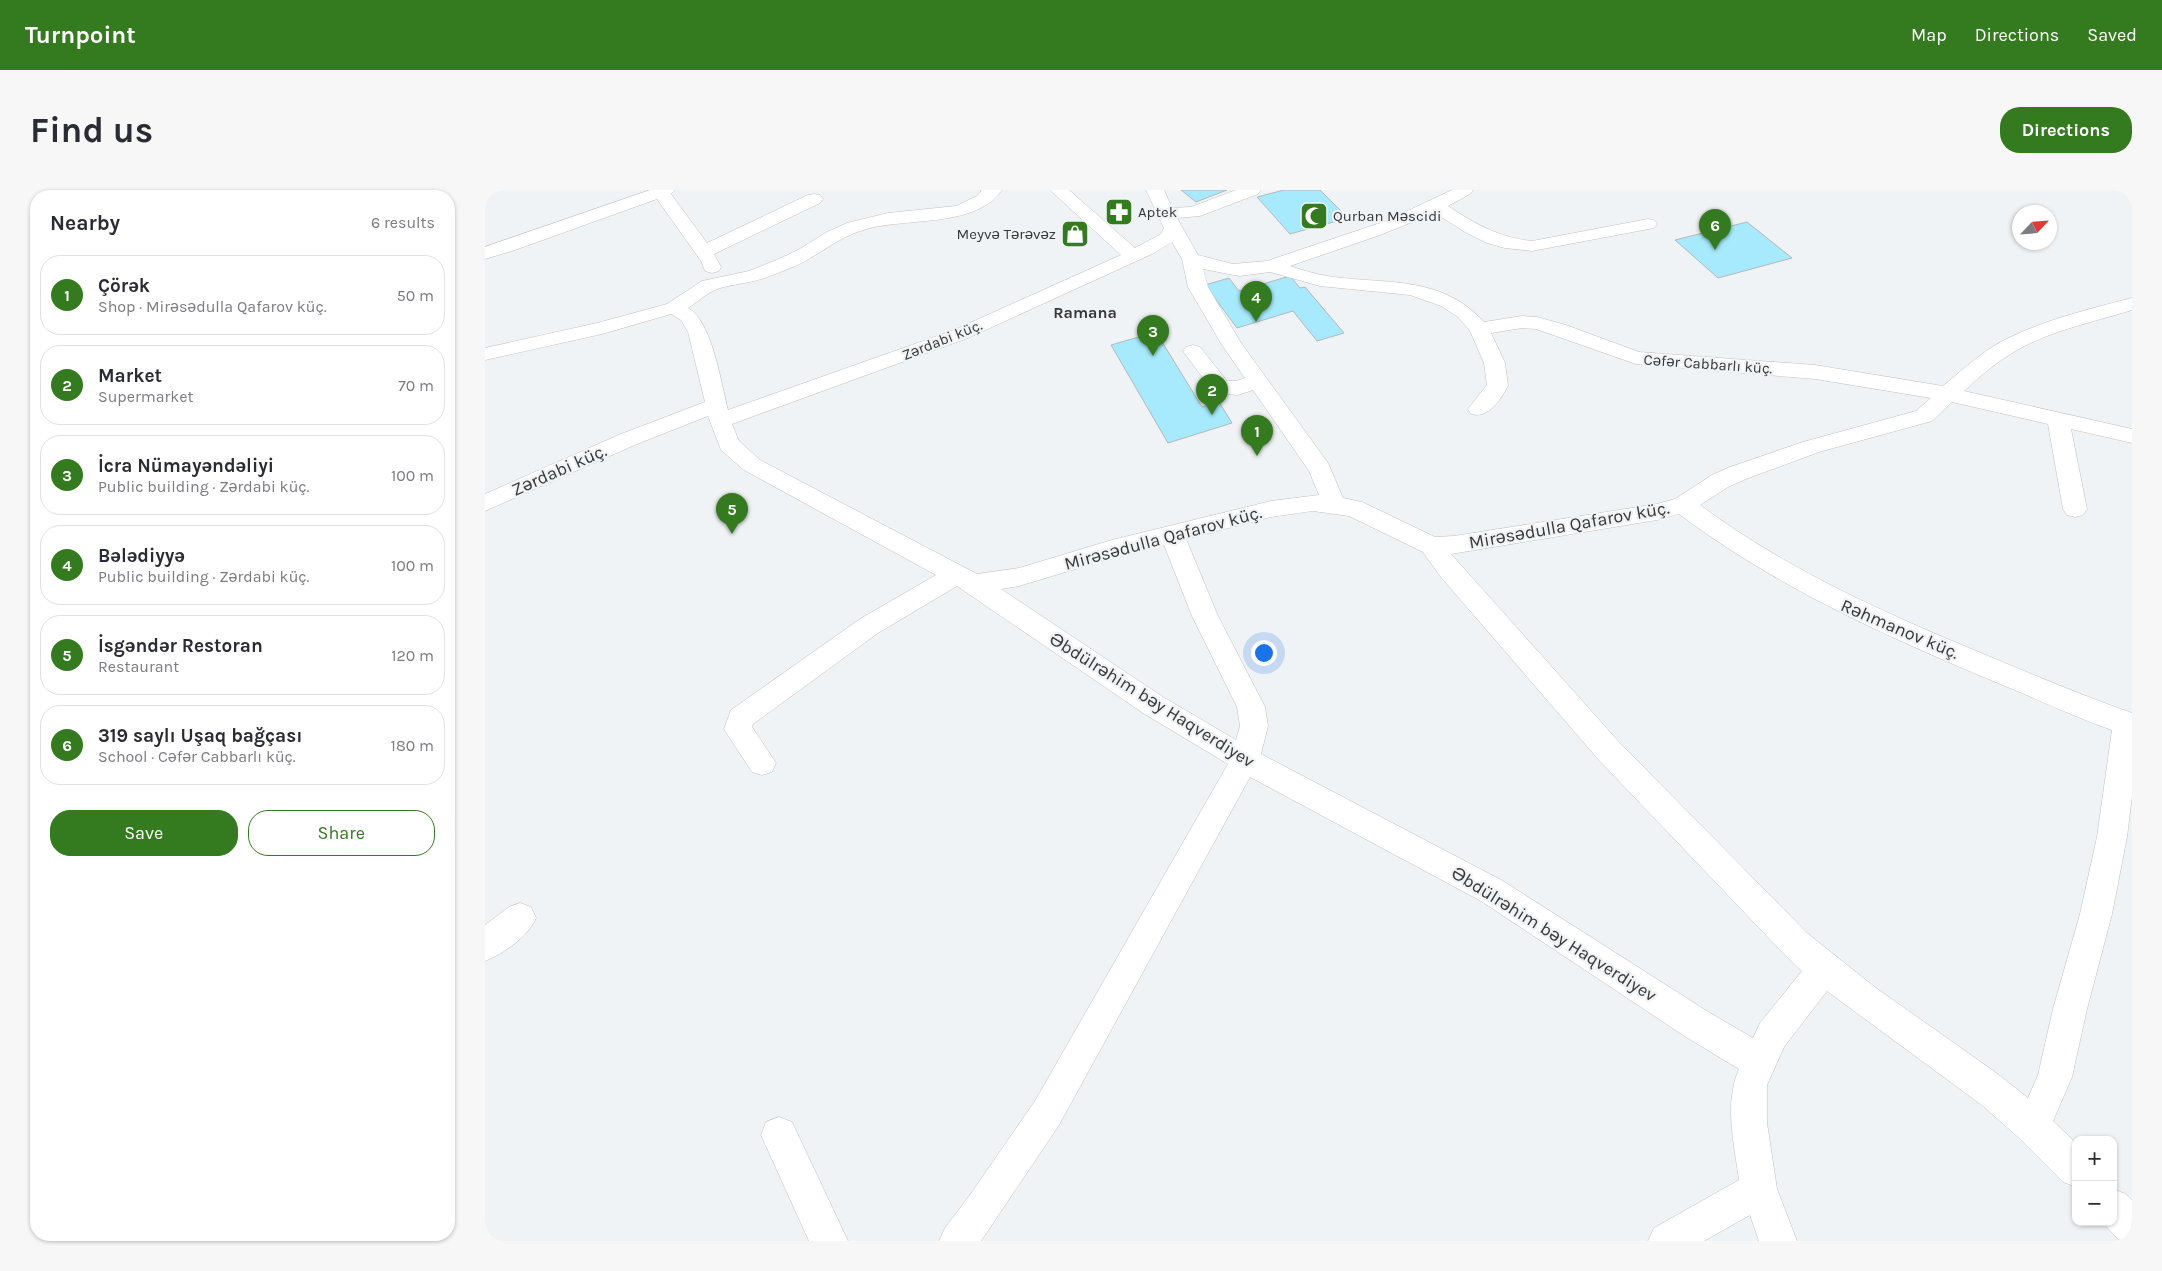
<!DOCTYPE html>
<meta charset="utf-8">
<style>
body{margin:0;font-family:Karla,sans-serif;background:#f7f7f7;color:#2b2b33}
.controls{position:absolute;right:15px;bottom:15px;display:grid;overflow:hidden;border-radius:10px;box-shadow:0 1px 4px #0004}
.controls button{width:45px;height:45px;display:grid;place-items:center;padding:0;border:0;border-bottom:1px solid #e1e1e2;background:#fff;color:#2b2b33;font:25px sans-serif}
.compass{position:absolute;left:1527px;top:15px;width:45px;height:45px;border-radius:50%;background:#fff;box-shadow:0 1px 4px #0004;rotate:64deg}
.you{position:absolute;left:778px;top:462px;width:18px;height:18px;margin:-12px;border:4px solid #fff;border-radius:50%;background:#1a73e8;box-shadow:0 0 0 8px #1a73e833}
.badge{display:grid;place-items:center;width:32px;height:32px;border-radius:50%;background:#347b1f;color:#fff;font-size:16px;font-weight:700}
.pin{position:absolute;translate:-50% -41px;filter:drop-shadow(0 1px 2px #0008)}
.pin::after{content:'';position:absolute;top:26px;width:18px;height:15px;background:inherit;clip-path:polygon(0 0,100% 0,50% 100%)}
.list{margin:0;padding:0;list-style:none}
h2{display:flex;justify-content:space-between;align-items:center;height:65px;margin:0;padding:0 20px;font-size:21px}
h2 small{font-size:16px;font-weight:400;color:#7c7c81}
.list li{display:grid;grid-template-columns:32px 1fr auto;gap:15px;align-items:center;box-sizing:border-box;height:80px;margin:0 10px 10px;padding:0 10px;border:1px solid #e1e1e2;border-radius:20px}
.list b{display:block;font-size:19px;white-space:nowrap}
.list p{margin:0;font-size:16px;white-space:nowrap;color:#7c7c81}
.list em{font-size:16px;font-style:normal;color:#7c7c81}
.actions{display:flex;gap:10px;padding:15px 20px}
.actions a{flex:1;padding:11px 0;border:1px solid #347b1f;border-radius:20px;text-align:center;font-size:18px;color:#347b1f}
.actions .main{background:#347b1f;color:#fff}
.map{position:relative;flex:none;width:1647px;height:1051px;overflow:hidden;border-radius:20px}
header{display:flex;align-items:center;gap:30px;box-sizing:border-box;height:70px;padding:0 25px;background:#347b1f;color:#fff}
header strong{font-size:24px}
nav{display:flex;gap:28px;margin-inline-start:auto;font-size:18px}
.intro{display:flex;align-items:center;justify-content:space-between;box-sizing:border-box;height:120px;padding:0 30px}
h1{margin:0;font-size:35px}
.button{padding:12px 22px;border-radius:20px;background:#347b1f;color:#fff;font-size:18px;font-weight:700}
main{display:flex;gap:30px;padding:0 30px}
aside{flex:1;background:#fff;border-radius:20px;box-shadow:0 1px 4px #0004}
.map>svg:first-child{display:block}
.building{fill:#a7eafd;stroke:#b4b8b9}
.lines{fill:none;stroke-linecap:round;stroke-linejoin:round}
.minor-casing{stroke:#bdc0c2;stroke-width:1}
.minor{fill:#fff;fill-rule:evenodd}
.labels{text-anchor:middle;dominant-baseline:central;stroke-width:4.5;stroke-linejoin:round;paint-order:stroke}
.far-poi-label{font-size:15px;fill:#373839;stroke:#f0f3f5;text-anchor:start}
.far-street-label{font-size:15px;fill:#373839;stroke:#f0f3f5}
.far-quarter-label{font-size:16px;font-weight:bold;fill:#373839;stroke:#f0f3f5}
.street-label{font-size:18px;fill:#373839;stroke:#f0f3f5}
</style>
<header>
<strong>Turnpoint</strong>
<nav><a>Map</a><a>Directions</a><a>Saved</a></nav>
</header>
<div class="intro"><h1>Find us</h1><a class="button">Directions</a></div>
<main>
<aside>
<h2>Nearby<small>6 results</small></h2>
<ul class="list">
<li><span class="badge">1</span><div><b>Çörək</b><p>Shop · Mirəsədulla Qafarov küç.</p></div><em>50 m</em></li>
<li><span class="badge">2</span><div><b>Market</b><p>Supermarket</p></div><em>70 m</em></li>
<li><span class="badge">3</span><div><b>İcra Nümayəndəliyi</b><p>Public building · Zərdabi küç.</p></div><em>100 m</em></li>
<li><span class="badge">4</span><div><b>Bələdiyyə</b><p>Public building · Zərdabi küç.</p></div><em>100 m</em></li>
<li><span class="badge">5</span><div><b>İsgəndər Restoran</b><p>Restaurant</p></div><em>120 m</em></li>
<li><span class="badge">6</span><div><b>319 saylı Uşaq bağçası</b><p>School · Cəfər Cabbarlı küç.</p></div><em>180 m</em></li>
</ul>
<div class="actions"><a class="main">Save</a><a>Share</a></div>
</aside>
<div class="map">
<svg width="1647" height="1051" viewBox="0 0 1647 1051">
<rect width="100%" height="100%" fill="#f0f3f5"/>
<path class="building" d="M696 0H742L711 12Z
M799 0H835L863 28 805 44 772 7Z
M1262 32 1307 68 1233 88 1190 50Z
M805 86 815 98 820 97 859 143 832 151 808 121 752 138 720 95 744 88 754 101Z
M671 142 717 217 734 212 747 233 683 253 626 155Z"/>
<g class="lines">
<g class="minor-casing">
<path id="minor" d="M165 0H190L186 4 222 53 323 5 329 4 335 5 338 9 335 13 229 64 236 77 234 81 227 83 220 81 216 71 172 9 30 60 0 69V57Z
M497 0H517C489 40 417 26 375 41 351 49 331 67 308 77 295 82 282 88 269 91 257 94 243 95 232 99 222 103 212 112 203 118 227 131 236 193 243 220L469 140 636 65 565 0H584L650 58 676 44 679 38 661 0H679L687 18 706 17 751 0H776L773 4 715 26 692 28 713 65 748 74 782 71 901 31 967 0H988L985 4 963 16C990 34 1015 48 1047 51L1163 29 1169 30 1172 34 1169 38 1047 61 1020 58 1002 53 980 42 950 23 895 45 805 76C817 80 830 84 842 86 900 95 955 84 999 132L1037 126 1052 127 1081 135 1154 162 1330 175 1458 196C1475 182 1491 167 1509 156 1547 133 1604 119 1647 108V120C1606 133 1561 141 1524 165 1508 175 1493 188 1479 201L1647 239V253L1586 239 1602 319 1598 325 1590 327 1582 325 1578 319 1563 234 1467 212 1447 231 1334 262 1261 289 1243 297 1215 315C1301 379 1397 422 1496 463 1546 484 1596 505 1647 523V606L1642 647 1627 724 1602 819 1587 887 1568 931 1591 953V997L1578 992 1533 947 1498 916 1342 801 1299 857 1282 895V933L1292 999 1312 1051H1274L1265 1025 1219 1051H1163L1169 1038 1254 990C1249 953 1239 913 1254 879L1201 847 996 711 765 587 574 935 496 1051H454L460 1038 485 1005 550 911 743 574 658 523 472 396 393 443 268 534 267 537 291 573 287 582 277 585 267 582 239 539 246 520 375 429 451 385 259 280 236 260 223 226 152 254 0 321V304L136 244 220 212 203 142 196 130 186 124 117 144 0 170V158L112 133 182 114 217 91 264 81 294 69 313 60 342 42 362 33 403 23 471 16 492 6ZM687 52 697 69 703 97 737 155 760 188 751 191H742L715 157 708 155 701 157 698 161 729 203 753 205 768 200 824 281 834 305 786 311 627 350 534 378 492 384 275 270 254 251 247 234 483 148 667 64ZM718 79 754 86 785 82 835 96 925 105 956 116 973 127 985 141 999 173 1002 195 983 219 986 224C1004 229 1015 210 1023 196L1020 173 1006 143 1037 138 1051 139 1151 174 1330 189 1446 208 1431 221 1318 252 1245 277 1227 285 1190 309 1172 314 969 346 950 347 877 312 858 308 843 273 756 153 723 97ZM828 321 864 326 938 362 955 386 1113 569 1300 765 1317 781 1275 833 1268 848 1225 823 1018 691 776 564 783 536 780 517 733 426 701 349 786 327ZM1194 324C1290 396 1398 445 1508 491 1548 507 1587 526 1627 540L1612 647 1595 724 1568 819 1553 885 1543 908 1510 882 1391 798 1322 743 1133 551 966 364 1172 330ZM679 355 707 426 752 517 755 536 751 550 678 507 516 399 534 396 627 368Z
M35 713 46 717 51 728C43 747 19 763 0 771V735L24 717Z
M294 927 307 932 363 1051H324L276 945 281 932Z
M1628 999 1641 1004 1647 1010V1051L1634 1050 1617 1032H1628Z"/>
</g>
<use href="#minor" class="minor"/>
</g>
<defs>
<g id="pharmacy-square" transform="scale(1.4375)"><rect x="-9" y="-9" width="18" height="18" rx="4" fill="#347b1f" stroke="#f0f3f5"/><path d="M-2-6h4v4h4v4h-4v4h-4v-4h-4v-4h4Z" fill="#fff"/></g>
<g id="mosque-square" transform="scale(1.4375)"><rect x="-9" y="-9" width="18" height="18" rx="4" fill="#347b1f" stroke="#f0f3f5"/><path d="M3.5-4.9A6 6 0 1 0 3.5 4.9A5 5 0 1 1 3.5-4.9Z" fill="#fff"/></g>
<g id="shop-square" transform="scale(1.4375)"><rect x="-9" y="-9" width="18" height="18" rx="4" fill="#347b1f" stroke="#f0f3f5"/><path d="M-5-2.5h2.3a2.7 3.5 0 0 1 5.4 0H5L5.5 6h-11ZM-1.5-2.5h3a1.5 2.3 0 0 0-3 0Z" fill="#fff"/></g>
</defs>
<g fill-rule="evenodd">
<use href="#pharmacy-square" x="634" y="22"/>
<use href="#mosque-square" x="829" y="26"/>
<use href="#shop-square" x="590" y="44"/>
</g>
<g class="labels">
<g class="far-poi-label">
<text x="653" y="22">Aptek</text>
<text x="848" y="26">Qurban Məscidi</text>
<text x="571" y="44" text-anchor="end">Meyvə Tərəvəz</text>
</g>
<g class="far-street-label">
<text transform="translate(457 150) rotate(-22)">Zərdabi küç.</text>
<text transform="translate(1223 174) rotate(4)">Cəfər Cabbarlı küç.</text>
</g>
<g class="far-quarter-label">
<text x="600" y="122">Ramana</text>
</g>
<g class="street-label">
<text transform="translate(74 280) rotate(-24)">Zərdabi küç.</text>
<text transform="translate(1084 335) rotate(-10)">Mirəsədulla Qafarov küç.</text>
<text transform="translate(678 348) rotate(-15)">Mirəsədulla Qafarov küç.</text>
<text transform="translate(1415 439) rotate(23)">Rəhmanov küç.</text>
<text transform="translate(667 510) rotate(32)">Əbdülrəhim bəy Haqverdiyev</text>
<text transform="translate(1069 744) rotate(32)">Əbdülrəhim bəy Haqverdiyev</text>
</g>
</g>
</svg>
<div class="controls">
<button>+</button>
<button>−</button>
</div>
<svg class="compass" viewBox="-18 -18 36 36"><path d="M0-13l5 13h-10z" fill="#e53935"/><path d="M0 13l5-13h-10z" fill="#7c7c81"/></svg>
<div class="you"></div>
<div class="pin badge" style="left:772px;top:266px">1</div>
<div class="pin badge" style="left:727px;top:225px">2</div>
<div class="pin badge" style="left:668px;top:166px">3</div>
<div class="pin badge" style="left:771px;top:132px">4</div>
<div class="pin badge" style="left:247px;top:344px">5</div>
<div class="pin badge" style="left:1230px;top:60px">6</div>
</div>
</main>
